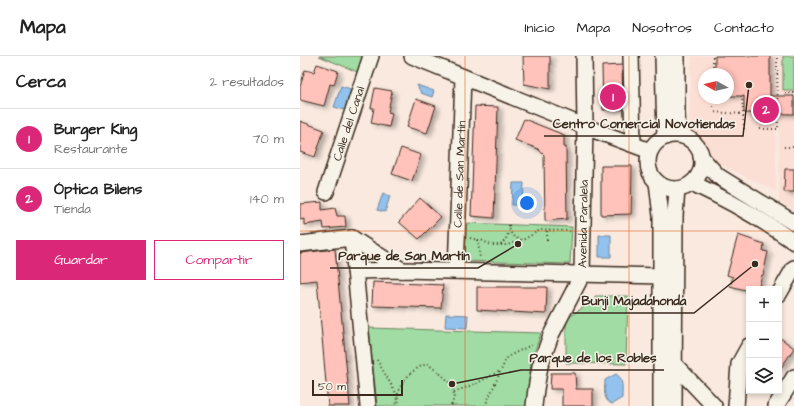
<!DOCTYPE html>
<html lang="es">
<meta charset="utf-8">
<style>
body{margin:0;font-family:"Architects Daughter",sans-serif;background:#f6f6f6;color:#222}
.controls{position:absolute;right:12px;bottom:12px;display:grid;overflow:hidden;border-radius:0px;box-shadow:0 2px 6px #0003}
.controls button{width:36px;height:36px;display:grid;place-items:center;padding:0;border:0;border-bottom:1px solid #e0e0e0;background:#fff;color:#222;font:20px sans-serif}
.compass{position:absolute;left:398px;top:12px;width:36px;height:36px;border-radius:50%;background:#fff;box-shadow:0 2px 6px #0003;rotate:278deg}
.scale{position:absolute;left:12px;bottom:10px;width:91px;box-sizing:border-box;padding-left:4px;border:2px solid #3b2a1e;border-top:0;font-size:11px;line-height:14px;white-space:nowrap;color:#3b2a1e;-webkit-text-stroke:3px #f7f3e8;paint-order:stroke}
.you{position:absolute;left:227px;top:147px;width:14px;height:14px;margin:-10px;border:3px solid #fff;border-radius:50%;background:#1a73e8;box-shadow:0 0 0 6px #1a73e833}
.badge{display:grid;place-items:center;width:26px;height:26px;border-radius:50%;background:#db2777;color:#fff;font-size:13px;font-weight:700}
.pin{position:absolute;translate:-50% -50%;border:2px solid #fff;box-shadow:0 1px 4px #0006}
.list{margin:0;padding:0;list-style:none}
h2{display:flex;justify-content:space-between;align-items:center;height:52px;margin:0;padding:0 16px;font-size:17px}
h2 small{font-size:13px;font-weight:400;color:#767676}
.list li{display:grid;grid-template-columns:26px 1fr auto;gap:12px;align-items:center;box-sizing:border-box;height:60px;padding:0 16px;border-top:1px solid #e0e0e0}
.list b{display:block;font-size:15px;white-space:nowrap}
.list p{margin:0;font-size:13px;white-space:nowrap;color:#767676}
.list em{font-size:13px;font-style:normal;color:#767676}
.actions{display:flex;gap:8px;padding:12px 16px}
.actions a{flex:1;padding:9px 0;border:1px solid #db2777;border-radius:0px;text-align:center;font-size:14px;color:#db2777}
.actions .main{background:#db2777;color:#fff}
.icon{flex:none;width:22px;height:22px;fill:none;stroke:currentColor;stroke-width:2;stroke-linecap:round;stroke-linejoin:round}
.map{position:relative;flex:none;width:494px;height:350px;overflow:hidden}
header{display:flex;align-items:center;gap:24px;box-sizing:border-box;height:56px;padding:0 20px;background:#fff;border-bottom:1px solid #e0e0e0}
header strong{font-size:19px}
nav{display:flex;gap:22px;margin-inline-start:auto;font-size:14px}
main{display:flex}
aside{flex:1;background:#fff}
.map>svg:first-child{display:block}
.built{fill:#fbded4;fill-rule:evenodd}
.green{fill:#a0dca3;stroke:#6e8360}
.water{fill:#92c2ed;stroke:#6f859a}
.building{fill:#ffc3bb;stroke:#3b2a1e;filter:url(#shadow)}
.lines{fill:none;stroke-linecap:round;stroke-linejoin:round}
.minor-casing{stroke:#3b2a1e;stroke-width:18}
.path{stroke:#3b2a1e;stroke-width:2;stroke-dasharray:1 3;stroke-linecap:butt}
.minor{stroke:#f7f3e8;stroke-width:15}
.grid{fill:none;stroke:#e8590c;stroke-width:1;stroke-opacity:0.55}
.labels{text-anchor:middle;dominant-baseline:central;stroke-width:3;stroke-linejoin:round;paint-order:stroke}
.street-label{font-size:12px;fill:#3b2a1e;stroke:#f7f3e8}
.leader{fill:none;stroke:#3b2a1e;stroke-width:1.5}
.callout-dot{fill:#3b2a1e;stroke:#f7f3e8;stroke-width:1.5}
.callout-label{font-size:13px;text-anchor:middle;font-weight:bold;fill:#3b2a1e;stroke:#f7f3e8;stroke-width:3;stroke-linejoin:round;paint-order:stroke}
</style>
<header>
<strong>Mapa</strong>
<nav><a>Inicio</a><a>Mapa</a><a>Nosotros</a><a>Contacto</a></nav>
</header>
<main>
<aside>
<h2>Cerca<small>2 resultados</small></h2>
<ul class="list">
<li><span class="badge">1</span><div><b>Burger King</b><p>Restaurante</p></div><em>70 m</em></li>
<li><span class="badge">2</span><div><b>Óptica Bilens</b><p>Tienda</p></div><em>140 m</em></li>
</ul>
<div class="actions"><a class="main">Guardar</a><a>Compartir</a></div>
</aside>
<div class="map">
<svg width="494" height="350" viewBox="0 0 494 350">
<defs>
<filter id="shadow"><feDropShadow dx="4" dy="2.5" stdDeviation="2" flood-color="#0004"/></filter>
</defs>
<rect width="100%" height="100%" fill="#f9e9df"/>
<filter id="ink" filterUnits="userSpaceOnUse"><feTurbulence type="fractalNoise" baseFrequency=".025" numOctaves="2"/><feDisplacementMap in="SourceGraphic" scale="8" xChannelSelector="R" yChannelSelector="G"/><feConvolveMatrix kernelMatrix="1 2 1 2 8 2 1 2 1" color-interpolation-filters="sRGB"/></filter>
<g filter="url(#ink)">
<path class="built" d="M392 0H475L476 135 409 103 405 92 397 80 389 74ZM404 18H428V42H404Z
M480 0H494V155L479 144Z"/>
<path class="green" d="M19 0H65L60 17Z
M483 0H494V34H483Z
M165 167 272 171 270 208 164 205Z
M295 240H328L326 308 266 307V263L290 247H295Z
M69 272 241 277 231 306 228 350H77Z"/>
<path class="water" d="M117 29 134 35 132 41 121 37Z
M41 30 51 33 45 54 34 51Z
M213 127H224L223 149H212Z
M83 137 90 140 85 156 77 154Z
M299 179H311V201H299Z
M146 258 168 259 167 272 145 271Z
M316 318C324 323 322 333 322 342L312 348C302 344 305 333 305 324Z"/>
<path class="building" d="M223 0H250V33L224 28Z
M415 0H470V40H494V58L444 57V40H428V18H415Z
M17 8 38 15 34 29 30 28 24 50 0 44V31L5 14 14 16Z
M322 9 323 53 303 54 302 10Z
M75 32 92 35 88 56 92 57 89 71 71 67 74 52H71Z
M116 43 136 50 127 77 107 71Z
M175 50 198 51 194 162 171 160Z
M224 63 264 79V91H266L267 163 245 165 244 99 238 93 215 84Z
M0 65 24 74 15 101 0 96Z
M101 92 121 99 112 125 92 118Z
M301 110H332L331 158 301 159Z
M485 113H494V136H484Z
M120 142 141 161 119 183 99 166Z
M22 146V154L35 152 37 160H45L46 171 24 173 23 166 4 169V163L0 164V148Z
M438 179 464 188 463 195 468 196 463 219H462L458 233H449V235L430 230 433 221 427 219Z
M35 193 50 350H28L17 224 0 226V197Z
M73 226 143 229 141 252 72 250Z
M177 231H247L246 258 177 254Z
M479 281 494 292 479 315Z
M251 317H275L276 333H293V350H262V333H250Z"/>
<g class="lines">
<g class="minor-casing">
<g id="minor">
<path d="M112 0 291 73 350 95"/>
<path d="M331 0 333 88"/>
<path d="M363 0 365 81"/>
<path d="M377 0V57L378 79"/>
<circle cx="375" cy="106" r="27"/>
<path d="M401 101 418 120 494 167"/>
<path d="M357 126 361 160V350"/>
<path d="M392 127C428 144 462 163 494 186"/>
<path id="s1" d="M26 136 71 0"/>
<path d="M52 182 102 214"/>
<path d="M0 188 52 182 68 350"/>
<path d="M55 215 102 214 362 220"/>
<path id="s2" d="M156 215 163 21"/>
<path d="M479 238 494 212"/>
<path d="M375 309 414 350"/>
<path id="s3" d="M234 350 236 333 240 310 251 279 282 219 285 70 284 0"/>
<path d="M374 350 375 160 377 133"/>
<path d="M436 350 439 308 449 290"/>
<path d="M476 350 494 321"/>
</g>
</g>
<path class="path" d="M413 18V0
M485 37H494
M442 40 444 73
M413 42V56L442 58
M460 73H478L477 0
M484 91H494
M209 169C210 178 213 182 222 184
M170 182 178 184 180 203
M178 184H181L191 189H207L223 184 240 174 270 175
M247 184V174
M201 189 207 181 209 175
M77 304 97 339 96 350
M154 336 175 328 200 315
M99 350C99 346 97 342 98 337 101 325 115 310 128 308 142 320 161 329 151 350
M185 350 207 301 233 288"/>
<use href="#minor" class="minor"/>
</g>
</g>
<path class="grid" d="M165 0V350M329 0V350M0 175H494"/>
<g class="labels">
<g class="street-label">
<text stroke="none"><textPath href="#s1" startOffset="72">Calle del Canal</textPath></text>
<text stroke="none"><textPath href="#s2" startOffset="97">Calle de San Martín</textPath></text>
<text stroke="none"><textPath href="#s3" startOffset="192">Avenida Paralela</textPath></text>
</g>
</g>
<path class="leader" d="M449 29L443 80H244M218 188L178 212H30M455 208L394 257H273M152 328L221 314H364"/>
<g class="callout-dot">
<circle cx="449" cy="29" r="4"/>
<circle cx="218" cy="188" r="4"/>
<circle cx="455" cy="208" r="4"/>
<circle cx="152" cy="328" r="4"/>
</g>
<g class="callout-label">
<text x="344" y="72">Centro Comercial Novotiendas</text>
<text x="104" y="204">Parque de San Martín</text>
<text x="334" y="249">Bunji Majadahonda</text>
<text x="293" y="306">Parque de los Robles</text>
</g>
</svg>
<div class="controls">
<button>+</button>
<button>−</button>
<button><svg class="icon" aria-label="layers" viewBox="0 0 24 24"><path d="M12 4l9 5-9 5-9-5zM3 14l9 5 9-5"/></svg></button>
</div>
<svg class="compass" viewBox="-18 -18 36 36"><path d="M0-13l5 13h-10z" fill="#e53935"/><path d="M0 13l5-13h-10z" fill="#767676"/></svg>
<div class="scale">50 m</div>
<div class="you"></div>
<div class="pin badge" style="left:313px;top:41px">1</div>
<div class="pin badge" style="left:466px;top:54px">2</div>
</div>
</main>
